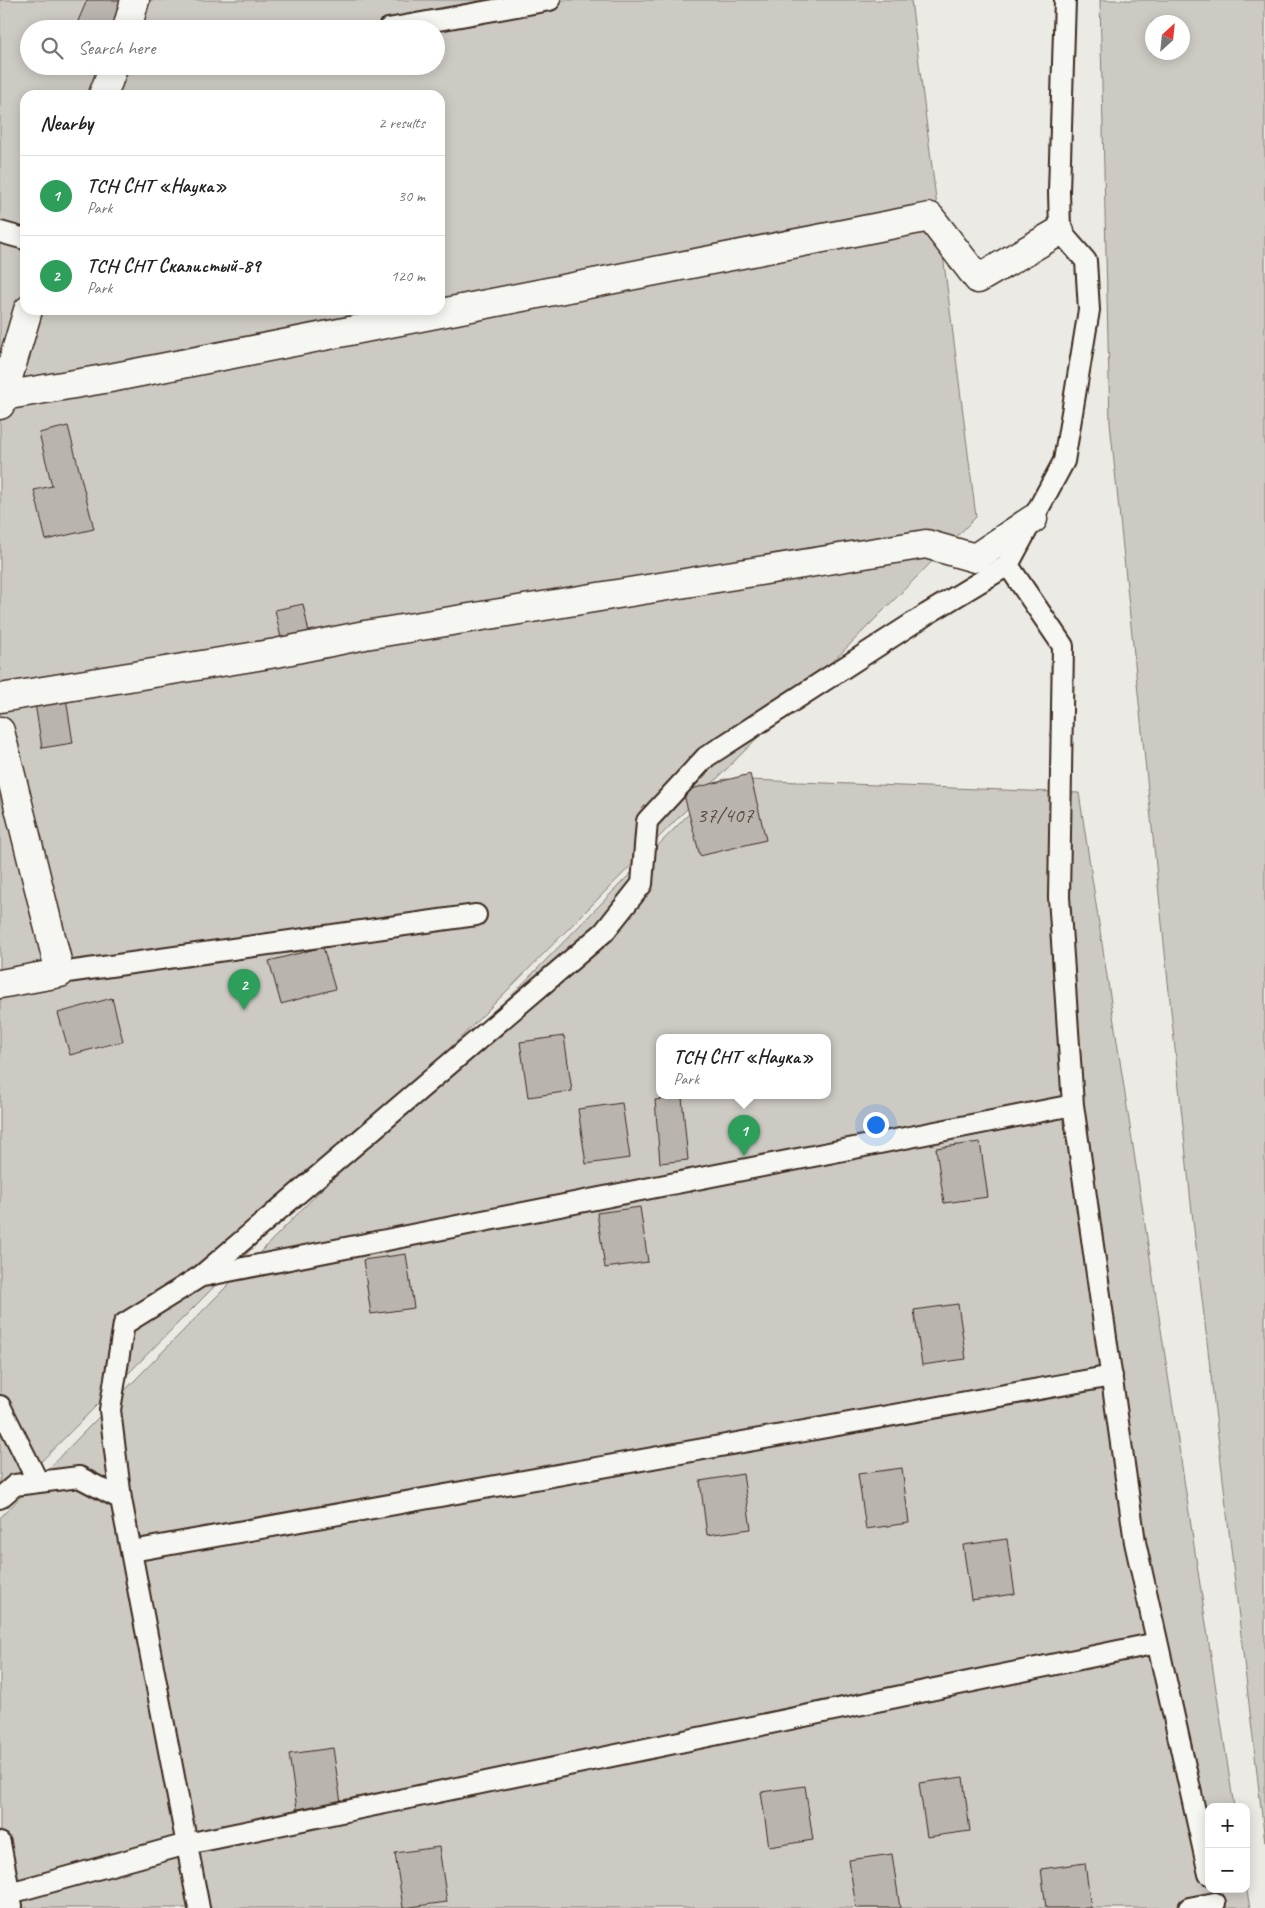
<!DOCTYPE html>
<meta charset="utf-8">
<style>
body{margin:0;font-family:Caveat,sans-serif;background:#f6f6f6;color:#222}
.controls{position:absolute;right:15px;bottom:15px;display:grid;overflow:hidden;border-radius:10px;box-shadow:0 2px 12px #0003}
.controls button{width:45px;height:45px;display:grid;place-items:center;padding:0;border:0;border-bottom:1px solid #e0e0e0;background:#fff;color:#222;font:25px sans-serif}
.compass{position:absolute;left:1145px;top:15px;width:45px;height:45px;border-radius:50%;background:#fff;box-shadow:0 2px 12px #0003;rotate:27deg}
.you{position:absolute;left:875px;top:1124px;width:18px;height:18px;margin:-12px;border:4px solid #fff;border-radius:50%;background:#1a73e8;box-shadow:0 0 0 8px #1a73e833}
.badge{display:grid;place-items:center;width:32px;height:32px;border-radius:50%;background:#3b2a1e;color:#fff;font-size:16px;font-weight:700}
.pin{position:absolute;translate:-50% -41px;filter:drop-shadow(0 1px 2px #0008)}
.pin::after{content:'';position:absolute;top:26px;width:18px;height:15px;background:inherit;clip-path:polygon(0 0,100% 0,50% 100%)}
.popup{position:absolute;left:656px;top:1034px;width:175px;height:65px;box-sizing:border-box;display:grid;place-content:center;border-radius:10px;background:#fff;filter:drop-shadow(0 1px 4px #0005);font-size:16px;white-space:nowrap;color:#767676}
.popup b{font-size:19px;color:#222}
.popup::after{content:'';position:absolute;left:50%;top:100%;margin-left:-10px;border:10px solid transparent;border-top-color:#fff}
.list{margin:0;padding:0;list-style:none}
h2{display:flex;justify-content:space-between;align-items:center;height:65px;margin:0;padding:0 20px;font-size:21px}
h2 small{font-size:16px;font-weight:400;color:#767676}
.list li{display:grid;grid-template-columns:32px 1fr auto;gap:15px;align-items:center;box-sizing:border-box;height:80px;padding:0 20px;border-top:1px solid #e0e0e0}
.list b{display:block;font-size:19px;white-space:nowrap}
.list p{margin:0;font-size:16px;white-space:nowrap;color:#767676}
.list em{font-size:16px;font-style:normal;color:#767676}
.icon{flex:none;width:28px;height:28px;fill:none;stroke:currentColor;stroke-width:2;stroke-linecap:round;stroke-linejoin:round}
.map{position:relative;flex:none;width:1265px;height:1908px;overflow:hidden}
.search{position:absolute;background:#fff;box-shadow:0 2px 12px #0003;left:20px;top:20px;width:425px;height:55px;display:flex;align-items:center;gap:12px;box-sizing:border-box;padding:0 18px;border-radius:28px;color:#767676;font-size:19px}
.panel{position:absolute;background:#fff;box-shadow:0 2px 12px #0003;left:20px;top:90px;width:425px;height:225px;border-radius:15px}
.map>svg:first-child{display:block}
.green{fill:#cdcac4;stroke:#847a71;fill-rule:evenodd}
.building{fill:#bab4ae;stroke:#3b2a1e}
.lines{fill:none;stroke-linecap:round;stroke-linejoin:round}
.lane-casing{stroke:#3b2a1e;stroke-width:24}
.street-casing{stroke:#3b2a1e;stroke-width:31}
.lane{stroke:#f6f6f2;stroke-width:20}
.street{stroke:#f6f6f2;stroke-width:28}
.labels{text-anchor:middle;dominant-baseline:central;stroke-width:4.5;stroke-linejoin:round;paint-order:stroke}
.number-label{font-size:22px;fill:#5b4c42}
</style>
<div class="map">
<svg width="1265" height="1908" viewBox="0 0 1265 1908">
<rect width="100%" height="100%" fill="#ebeae5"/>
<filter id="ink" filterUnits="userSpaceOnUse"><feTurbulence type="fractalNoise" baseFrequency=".02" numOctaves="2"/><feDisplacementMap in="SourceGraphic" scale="10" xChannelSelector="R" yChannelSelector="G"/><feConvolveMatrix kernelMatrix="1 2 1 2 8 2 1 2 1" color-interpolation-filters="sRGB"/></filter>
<g filter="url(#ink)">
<path class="green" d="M0 0H911L976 517 0 1503ZM29 29H436V66H29ZM25 95H440V310H25Z
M1100 0H1265V1842L1191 1203 1110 423ZM1152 22H1182V52H1152Z
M723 779 1079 793 1234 1807H1209V1889H1246V1886L1250 1908H0V1518ZM660 1037H828V1095H660Z"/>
<path class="building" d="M87 0H124L112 29H96L78 21Z
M68 426 94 529 46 540 34 490 52 486 39 433Z
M303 604 310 637 282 643 275 610Z
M66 698 73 743 42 748 35 703Z
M750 774 766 840 700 856 683 791Z
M323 947 335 989 281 1004 269 961Z
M112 998 123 1041 70 1055 58 1013Z
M564 1036 572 1091 528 1097 520 1042Z
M682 1097 688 1160 660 1163 655 1100Z
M622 1103 630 1158 586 1164 578 1109Z
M980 1142 988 1197 944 1203 936 1148Z
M640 1207 648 1262 605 1268 597 1213Z
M406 1254 414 1308 371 1314 363 1260Z
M958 1304 966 1359 922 1365 914 1310Z
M902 1468 909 1523 866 1529 858 1474Z
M743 1474 751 1529 707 1535 700 1481Z
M1007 1539 1015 1594 971 1600 963 1545Z
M333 1748 341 1803 297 1809 289 1754Z
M963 1777 970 1831 927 1837 919 1783Z
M805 1786 813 1840 769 1847 761 1792Z
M439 1847 447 1902 403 1908 395 1853Z
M892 1854 900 1908H856L849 1860Z
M1085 1863 1091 1908H1046L1041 1869Z"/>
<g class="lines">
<g class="lane-casing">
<path id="lane" d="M388 29 550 0
M0 232 25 239
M1008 565 1063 646 1059 897 1073 1105 1135 1542 1209 1874
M60 973 476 915
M203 1276 1073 1105
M0 1406 38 1482
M0 1498 15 1485 79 1477 121 1499 199 1908
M121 1499 110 1410 124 1324 201 1276 604 932 642 884 647 821 706 757 927 614 1008 565 1064 461 1089 310 1086 261 1060 231 1059 191 1065 0
M132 1551 1112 1376
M0 1843 12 1906
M0 1903 10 1893 187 1844 1157 1643
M1189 1908 1215 1903"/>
</g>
<g class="street-casing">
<path id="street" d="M127 29 135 0
M103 95 114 66
M3 396 110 378 930 217 978 279 1060 231
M0 405 28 310
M0 698 276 653 365 635 926 544 975 558 1033 519
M0 731 60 973 0 984"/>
</g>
<use href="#lane" class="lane"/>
<use href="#street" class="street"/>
</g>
</g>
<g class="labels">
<g class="number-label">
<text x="725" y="815">37/407</text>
</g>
</g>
</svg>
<div class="controls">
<button>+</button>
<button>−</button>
</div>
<svg class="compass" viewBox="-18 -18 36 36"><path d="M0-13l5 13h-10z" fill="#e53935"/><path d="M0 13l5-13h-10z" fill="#767676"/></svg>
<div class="you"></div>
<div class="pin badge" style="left:744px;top:1156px;background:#2e9e5b">1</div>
<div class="popup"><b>ТСН СНТ «Наука»</b>Park</div>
<div class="pin badge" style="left:244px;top:1010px;background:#2e9e5b">2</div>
<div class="search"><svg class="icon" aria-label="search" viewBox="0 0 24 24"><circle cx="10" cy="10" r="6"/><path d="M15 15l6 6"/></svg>Search here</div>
<section class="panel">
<h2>Nearby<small>2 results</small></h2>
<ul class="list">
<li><span class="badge" style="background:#2e9e5b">1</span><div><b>ТСН СНТ «Наука»</b><p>Park</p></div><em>30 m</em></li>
<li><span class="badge" style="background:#2e9e5b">2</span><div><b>ТСН СНТ Скалистый-89</b><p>Park</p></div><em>120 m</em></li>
</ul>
</section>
</div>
